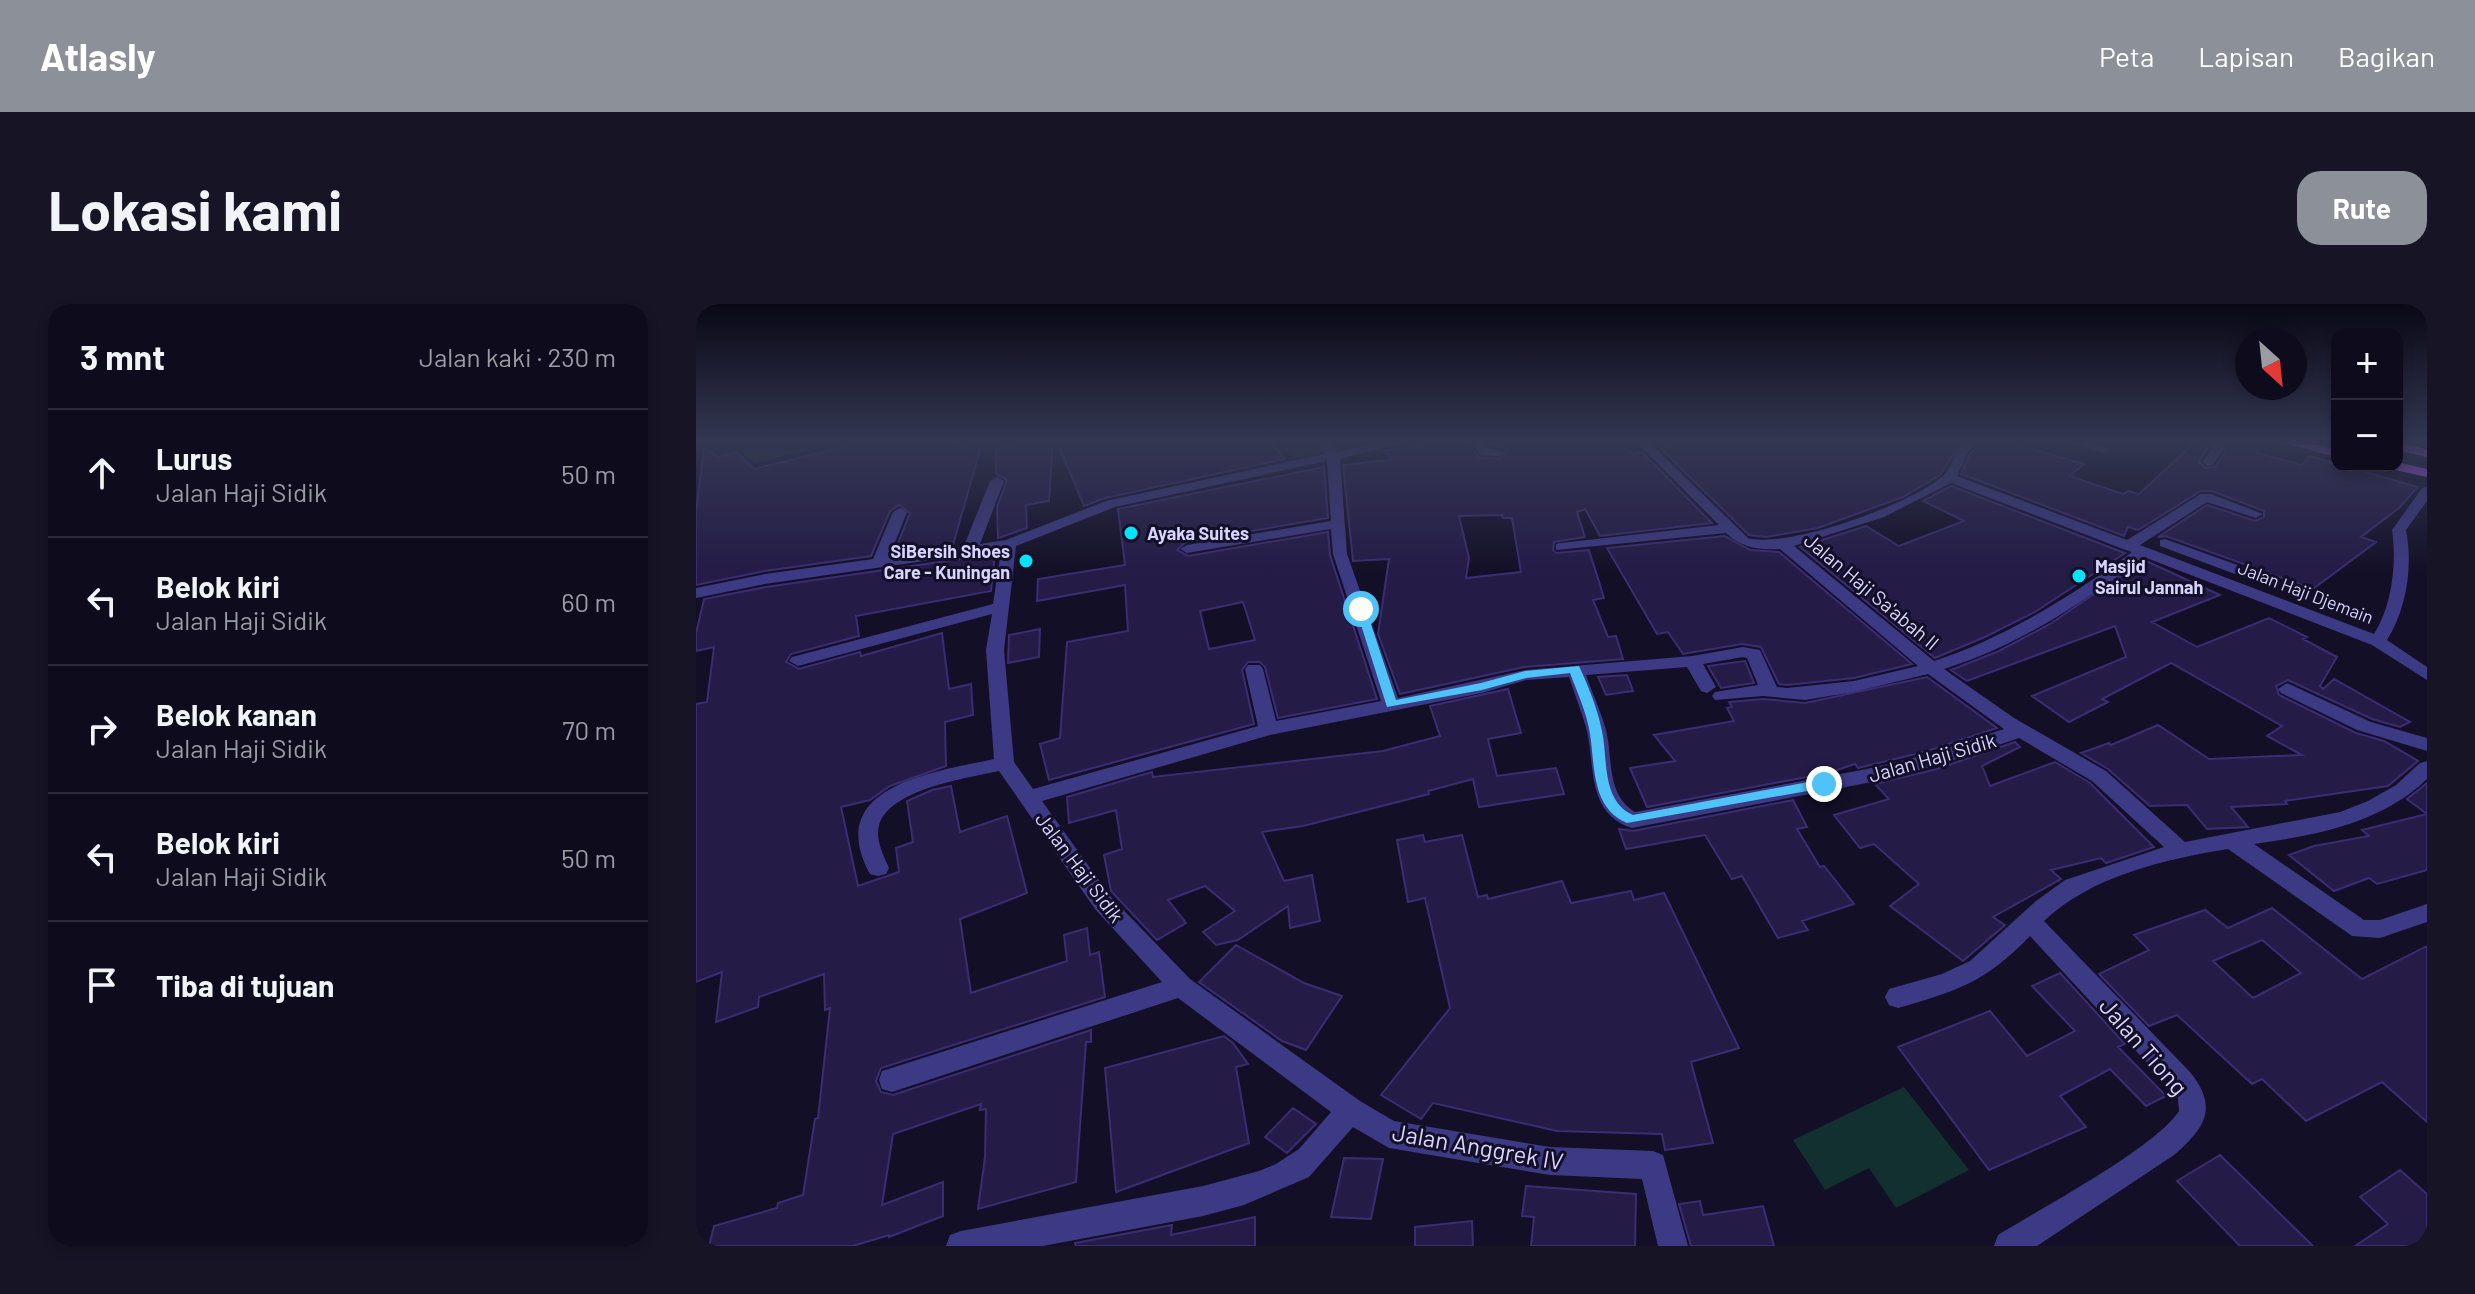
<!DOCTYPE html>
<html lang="id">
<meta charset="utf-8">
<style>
body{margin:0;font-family:Barlow,sans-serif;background:#171425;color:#f1f3f6}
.controls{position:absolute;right:24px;top:24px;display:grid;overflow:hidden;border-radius:16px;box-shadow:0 4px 12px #0003}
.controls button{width:72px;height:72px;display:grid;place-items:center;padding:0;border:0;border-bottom:2px solid #2e2b3b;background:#0e0b1c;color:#f1f3f6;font:40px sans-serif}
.compass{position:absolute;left:1539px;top:24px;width:72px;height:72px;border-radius:50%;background:#0e0b1c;box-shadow:0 4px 12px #0003;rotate:153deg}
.stop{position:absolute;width:24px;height:24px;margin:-18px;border:6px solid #4fc3f7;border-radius:50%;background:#fff}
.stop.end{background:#4fc3f7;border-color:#fff;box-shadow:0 2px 8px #0008}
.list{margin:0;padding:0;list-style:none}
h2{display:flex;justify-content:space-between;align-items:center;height:104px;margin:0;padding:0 32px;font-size:34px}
h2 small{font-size:26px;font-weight:400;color:#9b9ba3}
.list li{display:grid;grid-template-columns:52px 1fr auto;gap:24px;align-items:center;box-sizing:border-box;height:128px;padding:0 32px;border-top:2px solid #2e2b3b}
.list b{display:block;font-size:30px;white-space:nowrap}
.list p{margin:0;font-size:26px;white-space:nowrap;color:#9b9ba3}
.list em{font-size:26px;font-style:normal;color:#9b9ba3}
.icon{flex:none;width:44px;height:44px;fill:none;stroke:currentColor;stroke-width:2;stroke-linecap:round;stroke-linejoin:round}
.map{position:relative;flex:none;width:1731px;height:942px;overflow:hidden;border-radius:24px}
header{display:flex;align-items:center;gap:48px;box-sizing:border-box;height:112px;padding:0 40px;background:#8c9099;color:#fff}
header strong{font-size:38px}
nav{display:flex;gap:44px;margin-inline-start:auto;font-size:28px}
.intro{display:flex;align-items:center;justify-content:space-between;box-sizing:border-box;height:192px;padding:0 48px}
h1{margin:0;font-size:56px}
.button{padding:20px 36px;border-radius:24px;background:#8c9099;color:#fff;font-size:28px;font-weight:700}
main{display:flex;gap:48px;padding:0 48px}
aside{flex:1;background:#0e0b1c;border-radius:24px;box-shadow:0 4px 12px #0003}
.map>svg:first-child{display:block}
.green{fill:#12302f}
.building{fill:#241b47;stroke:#3b2d73;stroke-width:2;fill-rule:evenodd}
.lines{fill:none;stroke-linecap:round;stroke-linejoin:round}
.minor{fill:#3d3a85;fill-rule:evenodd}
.major{fill:#c25bff;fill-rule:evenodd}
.route{fill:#4fc3f7}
.poi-dot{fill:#00e5ff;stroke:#130f26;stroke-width:3}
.labels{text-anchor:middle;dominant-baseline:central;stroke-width:6;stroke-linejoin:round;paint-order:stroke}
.far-poi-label{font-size:18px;font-weight:bold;fill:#d9d4ff;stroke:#130f26;text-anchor:start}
.far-street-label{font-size:18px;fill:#d9d4ff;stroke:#130f26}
.street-label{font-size:20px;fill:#d9d4ff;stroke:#130f26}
.near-street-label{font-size:24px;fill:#d9d4ff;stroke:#130f26}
</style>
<header>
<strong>Atlasly</strong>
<nav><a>Peta</a><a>Lapisan</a><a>Bagikan</a></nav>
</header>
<div class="intro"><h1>Lokasi kami</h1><a class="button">Rute</a></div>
<main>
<aside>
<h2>3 mnt<small>Jalan kaki · 230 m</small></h2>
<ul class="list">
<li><svg class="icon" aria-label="ahead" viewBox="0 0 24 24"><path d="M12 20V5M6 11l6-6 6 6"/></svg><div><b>Lurus</b><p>Jalan Haji Sidik</p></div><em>50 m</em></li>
<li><svg class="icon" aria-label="left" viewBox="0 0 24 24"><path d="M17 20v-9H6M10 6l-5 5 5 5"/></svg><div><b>Belok kiri</b><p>Jalan Haji Sidik</p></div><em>60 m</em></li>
<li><svg class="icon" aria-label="right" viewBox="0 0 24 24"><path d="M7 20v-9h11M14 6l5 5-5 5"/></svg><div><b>Belok kanan</b><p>Jalan Haji Sidik</p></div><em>70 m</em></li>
<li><svg class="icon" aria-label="left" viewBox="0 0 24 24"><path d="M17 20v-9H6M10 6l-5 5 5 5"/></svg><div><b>Belok kiri</b><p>Jalan Haji Sidik</p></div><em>50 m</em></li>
<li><svg class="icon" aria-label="arrive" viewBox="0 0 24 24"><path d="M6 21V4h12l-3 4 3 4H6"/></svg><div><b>Tiba di tujuan</b></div></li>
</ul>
</aside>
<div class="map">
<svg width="1731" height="942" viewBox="0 0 1731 942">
<rect width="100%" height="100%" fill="#130f26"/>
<path class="green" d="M33 138H147L59 159Z
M583 138H676L597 155Z
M1208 783 1273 866 1200 904 1173 864 1129 886 1097 836Z"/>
<path class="building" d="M169 138H180L183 142 205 138H262L264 143 286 139 257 241 198 249 214 209 203 201 194 207 175 252 69 267 0 281V208L8 144 22 153 41 148 58 165Z
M339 138H357L353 197 330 201 331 224 302 234 301 203 311 176 300 170V145Z
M361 138H575L589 155 409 194 388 202Z
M746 138H771L783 153 803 155 812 146 790 138H922L936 150 946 148 1016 219 904 232 889 205 881 208 889 233 858 238 857 246 860 249 893 246 908 294 897 296 912 333 920 332 927 355 828 363 704 390 682 330 693 255 657 257 647 161 695 156 689 147ZM806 211 807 214H816L825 268 770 274 773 254 763 212Z
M996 138H1266L1244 171 1207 193 1122 224 1070 233 1053 231 964 144Z
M1286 138H1311L1388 160 1373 172 1427 190 1433 187 1443 190 1499 138 1512 143 1503 158 1510 164 1519 163 1530 147 1529 138H1569L1561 149 1606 161 1613 152 1722 183 1703 204 1665 233 1680 238 1617 285 1470 232 1462 233 1511 201 1559 217 1568 213V207L1516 187H1505L1442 226 1432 223 1428 232 1265 170 1274 150Z
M628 163 632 214 490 238 481 246 492 252 632 228 634 251 681 395 582 414 569 363 564 358H552L546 366 558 420 353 476 344 440 364 434 371 338 432 327 429 281 341 297 342 275 429 261 422 205ZM547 298 559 336 513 345 504 307Z
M1255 182 1426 248 1429 249 1339 308 1289 333 1239 354 1104 243 1170 222 1203 242 1268 217 1227 197Z
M1029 232 1054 246 1083 248 1216 360 1158 374 1091 381 1083 380 1065 343 1046 340 987 350 972 328 961 330 911 244Z
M299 250 295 287 160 312 163 332 95 350 90 358 103 365 164 348 165 352 246 329 253 385 275 380 277 411 249 418 250 462 194 482 174 496 145 503 162 582 203 568 200 544 217 538 211 497 236 486 255 482 264 528 311 512 331 589 264 615 275 689 371 657 368 631 391 624 394 651 403 648 409 693 185 764 180 777 185 788 197 791 395 726V738H390L380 878 282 905 289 853 290 805 284 806 285 800 197 830 186 901 247 878V912L193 933V931L157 942H13L18 922 81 904 82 899 107 891 119 815 122 814 134 704 129 706 128 670 63 693 62 703 20 718 26 668 0 678V400L11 398 18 343 0 347V329L8 295 70 283Z
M1448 256 1524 291 1456 318 1501 343 1573 314 1611 333 1607 335 1641 353 1624 382 1627 385 1638 375 1714 418 1704 423 1676 415 1592 376 1580 382 1583 391 1660 429 1688 437 1722 457 1692 482 1589 497 1591 500 1535 503 1552 523 1511 525 1491 501 1454 502 1412 465 1385 449 1413 439 1415 441 1462 421 1513 455 1606 451 1571 432 1586 422 1475 359 1406 395 1412 398 1373 418 1336 392 1430 353 1419 322 1271 377 1255 366 1303 347 1354 320Z
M344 325 343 353 312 359 313 331Z
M1049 357 1058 379 1025 384 1012 362Z
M931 371 937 387 910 391 902 373Z
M1231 373 1301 424 1228 448 1170 462 1162 464 1159 460 1132 469 951 503 934 464 979 457 958 431 1038 417 1031 404 1036 403 1033 398 1067 395 1109 399Z
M812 385 825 429 792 435 801 472 860 464 868 490 783 503 777 475 732 487 733 490 607 522 566 528 588 577 616 571 624 617 594 624 592 602 542 636 520 641 507 628 539 607 509 582 472 596 490 619 461 636 415 587 408 551 426 545 420 506 373 519 371 493 456 468 457 473 687 447 744 432 734 402Z
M1319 438 1324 443 1286 462 1294 482 1359 458 1394 479 1458 543 1410 559 1405 554 1355 566 1365 575 1297 613 1309 621 1267 657 1194 602 1223 580 1178 540 1164 544 1138 511 1193 495 1179 480 1241 465Z
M1731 479V510L1711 495Z
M1097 496 1111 523 1101 525 1124 563 1128 562 1158 600 1106 617 1112 626 1082 634 1046 572 1036 575 1009 531 930 545 923 525 937 527Z
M1731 510V566L1681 580 1673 574 1638 587 1593 551 1618 542 1673 532 1666 526Z
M727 531 729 538 766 531 782 593 791 591 792 595 866 577 875 599 935 587 938 596 968 589 1043 744 995 758 1017 839 969 846 966 830 861 827 737 799 725 815 685 791 754 704 729 594 712 598 701 536Z
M1576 604 1666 675 1731 642V818L1686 778 1610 817 1566 775 1556 780 1481 711 1453 722 1403 670 1453 646 1438 631 1509 606 1532 624ZM1566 636 1605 669 1557 694 1517 657Z
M540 641 608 679 646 692 610 746 586 737 503 678Z
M1364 669 1429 740 1422 743 1470 792 1450 802 1414 765 1364 792 1390 823 1293 866 1202 743 1294 707 1331 752 1379 727 1336 682Z
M528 732 537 739 552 760 540 763 553 839 420 888 409 764Z
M597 804 620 820 591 849 569 833Z
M1524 851 1617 942H1544L1481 877Z
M648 854 687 855 675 915 635 913Z
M1704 866 1731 890V942H1659L1692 920 1664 893Z
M830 882 940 890 939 942H835L838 913 826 912Z
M1004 897 1007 911 1067 902 1078 942H995L983 900Z
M559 913V942H380L379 939 476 921 475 931Z
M776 917 777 942H719V923Z"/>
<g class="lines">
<path class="minor" d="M622 138H634L641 148 688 138H709L644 155 651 250 702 394 829 366 996 352 1047 343 1064 346 1081 383 1091 384 1158 377 1222 362 1084 245C1062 246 1046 244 1030 229L860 246V240L865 239 1023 221 940 138H953L1052 234C1092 245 1214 200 1246 173 1257 164 1257 147 1270 138H1283L1272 148 1261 172 1431 236 1505 190H1515L1567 210 1560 214 1511 198 1444 241 1678 330C1696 302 1701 259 1696 226L1726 184 1731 183V197L1710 226C1717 262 1711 304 1691 336L1731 363V376L1676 341 1448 253C1387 299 1322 342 1248 365L1318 414 1410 467 1489 538 1644 508 1672 497 1700 481 1724 459 1731 457V475C1684 520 1620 531 1558 540L1668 616H1684L1731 600V618L1684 634 1656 632 1532 545C1470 555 1395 572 1348 617L1494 768C1523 804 1509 824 1478 851L1341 942H1298L1302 931C1344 905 1459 844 1483 807L1482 795 1466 775 1334 632C1290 678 1261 687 1202 704L1193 701 1189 693 1193 685 1246 670 1274 657 1340 597 1369 576 1468 543 1396 477 1323 434 1240 462 1171 479 936 524C891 510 899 463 891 427 886 409 879 391 873 373L830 376 786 389 574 431 346 497 415 593 494 675 664 797 698 817 854 843 957 847 967 851 992 942H962L946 875 854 871 693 844 657 823 613 873 548 901 507 912 347 942H250L254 931 265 927 507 882 563 867 580 860 603 845 635 808 482 694 196 788 186 785 183 776 186 767 466 678 399 605 303 467C272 474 192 485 183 522 179 536 188 552 193 564L190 570 182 572 174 570C126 482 238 468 298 455L290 346 296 310 102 362 93 357 96 353 297 300 305 246 69 280 0 294V284L69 270 177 255 197 208 204 204 211 208 193 253 268 242 294 177 301 173 308 177 284 240 310 236 410 197 629 150ZM631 157 635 217 491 241 484 245 491 249 635 225 637 250 685 397 580 417 567 365 564 361H552L549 365 562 422 337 485 318 458 308 346 320 242 419 203ZM1255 179 1427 245 1436 248C1374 293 1310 333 1238 357L1098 242 1188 213ZM1047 353 1051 354 1062 381 1019 388 1016 392 1019 396 1067 392 1109 396 1158 388 1232 370 1308 425 1229 451 1171 465 939 508C910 491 917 454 910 426 905 407 896 389 890 371L991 363 1005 387 1011 389 1020 383 1007 360Z
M774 138H786L792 144 809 148 803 152 785 151Z
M1372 138H1392L1414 145 1408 149Z
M1514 138H1526L1528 145 1517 161 1512 162 1506 158 1516 145Z
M1469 235 1575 273 1577 276 1575 279H1563L1464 242V236Z
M1591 379 1675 418 1731 434V447L1661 426 1585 389 1582 385Z"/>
<path class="major" d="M1582 138H1604L1641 145V153Z
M1701 138 1731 145V153L1701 146Z
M1701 158 1731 165V173L1695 165 1694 162H1701Z"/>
</g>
<linearGradient id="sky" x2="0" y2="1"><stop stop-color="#0a0815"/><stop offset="0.51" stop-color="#333752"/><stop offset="1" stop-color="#333752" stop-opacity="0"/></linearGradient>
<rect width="1731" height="269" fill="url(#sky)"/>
<path class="route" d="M665 302 670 305 700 396 785 379 829 367 883 362C892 381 902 406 906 427 912 454 905 497 937 511L1128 475 1135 480 1128 484 931 519C895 504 899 461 894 430 891 409 881 388 874 369L830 374 786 386 691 403 660 305Z"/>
<g class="poi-dot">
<circle cx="435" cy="229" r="8"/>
<circle cx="330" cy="257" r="8"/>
<circle cx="1383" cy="272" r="8"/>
</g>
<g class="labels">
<g class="far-poi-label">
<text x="451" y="229">Ayaka Suites</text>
<text x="314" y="247" text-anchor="end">SiBersih Shoes<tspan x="314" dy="21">Care - Kuningan</tspan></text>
<text x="1399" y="262">Masjid<tspan x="1399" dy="21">Sairul Jannah</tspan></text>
</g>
<g class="far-street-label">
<text transform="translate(1610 288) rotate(21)">Jalan Haji Djemain</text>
</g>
<g class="street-label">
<text transform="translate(1176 287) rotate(40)">Jalan Haji Sa'abah II</text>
<text transform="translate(1236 453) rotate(-16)">Jalan Haji Sidik</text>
<text transform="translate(384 563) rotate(53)">Jalan Haji Sidik</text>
</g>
<g class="near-street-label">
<text transform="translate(1448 742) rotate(49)">Jalan Tiong</text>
<text transform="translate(782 842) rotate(10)">Jalan Anggrek IV</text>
</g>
</g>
</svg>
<div class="controls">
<button>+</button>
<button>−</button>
</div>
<svg class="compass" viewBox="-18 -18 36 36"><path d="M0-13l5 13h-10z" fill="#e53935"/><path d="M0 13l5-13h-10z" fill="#9b9ba3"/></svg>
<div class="stop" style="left:665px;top:305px"></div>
<div class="stop end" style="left:1128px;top:480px"></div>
</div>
</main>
